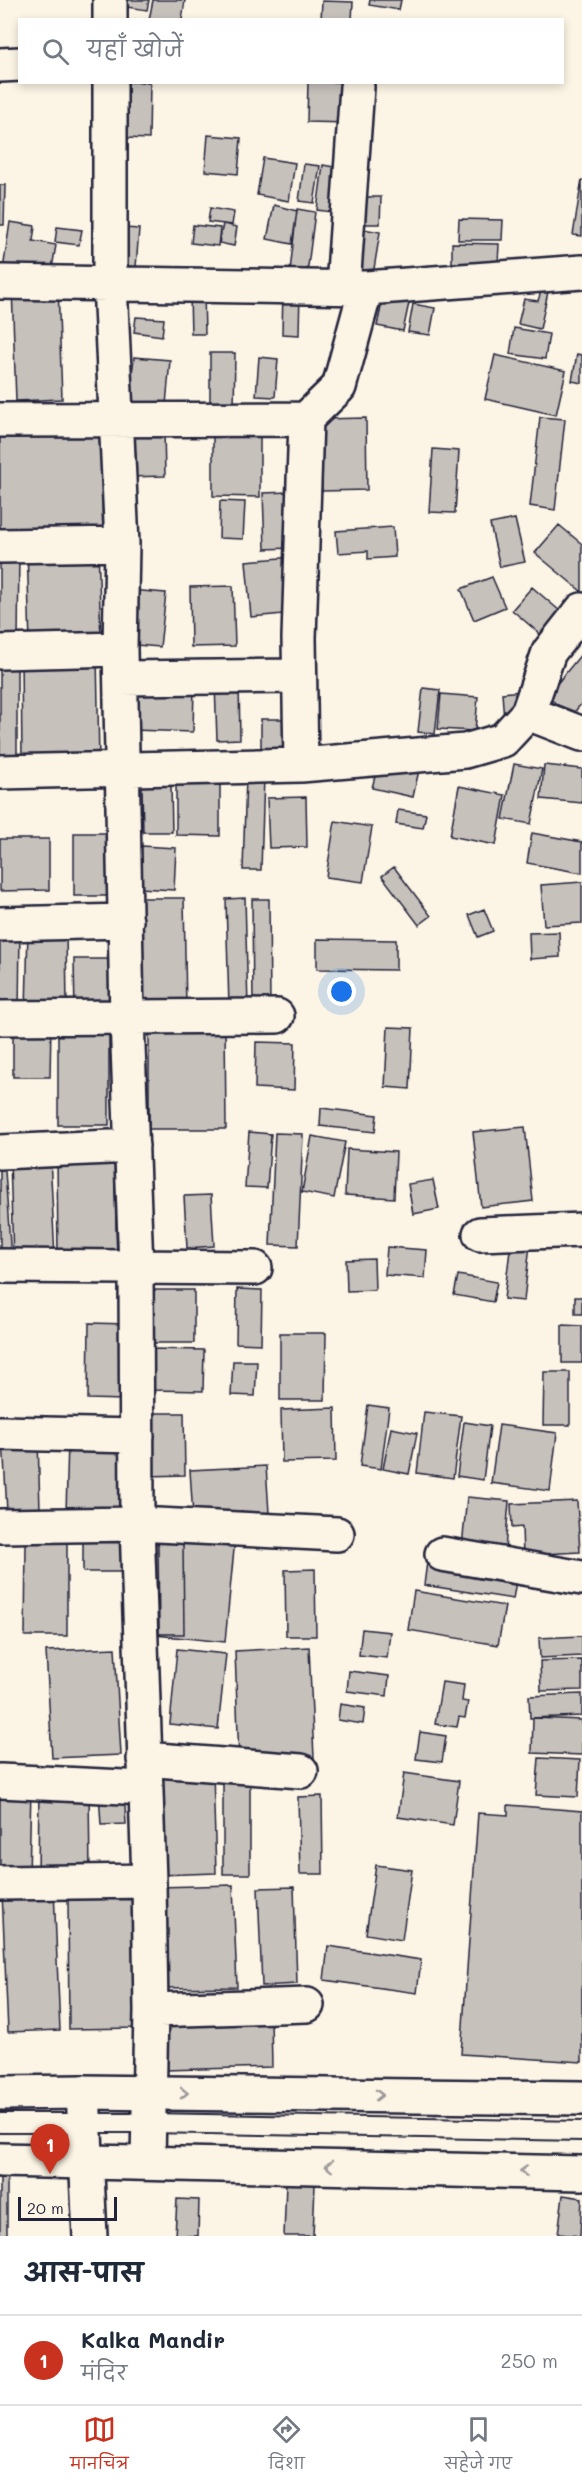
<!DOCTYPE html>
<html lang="hi">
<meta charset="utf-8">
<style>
body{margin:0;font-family:Mali,"Playpen Sans Deva",sans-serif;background:#f6f6f7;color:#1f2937}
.scale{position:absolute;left:18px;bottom:15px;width:99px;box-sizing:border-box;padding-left:6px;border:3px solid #22223b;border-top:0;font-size:16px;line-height:21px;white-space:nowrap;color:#22223b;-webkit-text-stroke:4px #fcf5e5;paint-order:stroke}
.you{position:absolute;left:342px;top:992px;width:21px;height:21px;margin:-15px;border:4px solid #fff;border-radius:50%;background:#1a73e8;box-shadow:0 0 0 9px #1a73e833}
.badge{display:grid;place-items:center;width:39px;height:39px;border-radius:50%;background:#c8321e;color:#fff;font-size:20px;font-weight:700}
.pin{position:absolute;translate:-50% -50px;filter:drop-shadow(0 2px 3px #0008)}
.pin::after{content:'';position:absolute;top:32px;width:21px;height:18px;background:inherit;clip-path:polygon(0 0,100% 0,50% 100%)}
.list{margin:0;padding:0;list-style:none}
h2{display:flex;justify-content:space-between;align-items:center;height:78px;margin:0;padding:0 24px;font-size:26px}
h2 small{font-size:20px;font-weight:400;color:#747a83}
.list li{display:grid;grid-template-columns:39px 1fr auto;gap:18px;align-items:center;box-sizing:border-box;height:90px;padding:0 24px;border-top:2px solid #e0e1e3}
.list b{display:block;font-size:22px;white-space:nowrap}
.list p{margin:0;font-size:20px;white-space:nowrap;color:#747a83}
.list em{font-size:20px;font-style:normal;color:#747a83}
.icon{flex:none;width:33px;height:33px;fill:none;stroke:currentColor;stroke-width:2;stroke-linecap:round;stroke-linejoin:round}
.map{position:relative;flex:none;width:582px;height:2236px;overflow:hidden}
.search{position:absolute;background:#fff;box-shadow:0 3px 9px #0003;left:18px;right:18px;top:18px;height:66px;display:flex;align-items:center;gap:15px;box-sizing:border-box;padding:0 21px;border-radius:0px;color:#747a83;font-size:22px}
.sheet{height:168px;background:#fff}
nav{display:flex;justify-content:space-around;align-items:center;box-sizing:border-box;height:84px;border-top:2px solid #e0e1e3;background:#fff;font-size:16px;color:#747a83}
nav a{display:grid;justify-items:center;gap:3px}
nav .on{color:#c8321e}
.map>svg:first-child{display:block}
.building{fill:#c6c1bb;stroke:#22223b;stroke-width:1.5}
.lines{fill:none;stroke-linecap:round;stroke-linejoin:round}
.service-casing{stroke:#22223b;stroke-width:22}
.minor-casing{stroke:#22223b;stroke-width:38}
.primary-casing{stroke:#22223b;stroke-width:38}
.service{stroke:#fcf5e5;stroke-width:18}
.minor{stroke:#fcf5e5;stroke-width:33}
.primary{stroke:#fcf5e5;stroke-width:33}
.oneway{stroke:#9a9698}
</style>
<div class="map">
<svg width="582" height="2236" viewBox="0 0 582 2236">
<rect width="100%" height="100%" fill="#fcf5e5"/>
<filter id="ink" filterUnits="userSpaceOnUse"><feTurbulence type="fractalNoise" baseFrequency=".0167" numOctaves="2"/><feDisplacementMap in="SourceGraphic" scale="12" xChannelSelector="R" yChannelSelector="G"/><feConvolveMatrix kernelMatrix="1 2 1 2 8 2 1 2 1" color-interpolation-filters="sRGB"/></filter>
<g filter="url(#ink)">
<path class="building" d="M122 0H149L147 10 121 6Z
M153 0H185L182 20H149Z
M370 0H401L399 10 369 5Z
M322 1 353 2 352 20H321Z
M127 82H150L149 139 126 138Z
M308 82H351L350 123 307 122Z
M208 135 241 138 238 174 205 171Z
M263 158 295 163 289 201 257 195Z
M304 164 320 166 314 203 299 201Z
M323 165 346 169 339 213 317 210Z
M582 179V236L573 235Z
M0 185H5L4 225H0Z
M355 197H381L380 224H354Z
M274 205 297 211 292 244 267 239Z
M210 208 234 212 232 225 208 222Z
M297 209 315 212 307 274 290 271Z
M459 219 503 220 502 240H458Z
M10 222 35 226 33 241 56 245 51 274 3 270Z
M223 224 237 227 234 246 219 243Z
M193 225 220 228 218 246 191 243Z
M57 227 82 230 79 245 55 242Z
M353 227 380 232 372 281 346 277Z
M124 228 139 229 136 267 121 265Z
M452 243 499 244 498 265 452 263Z
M58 285 62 399 16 401 12 287Z
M283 290H300L299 335 282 334Z
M541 291 548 292 540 329 518 324 524 299 538 301Z
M384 293 410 298 403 331 377 326Z
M204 294 205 334H191L190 295Z
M413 304 435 308 430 335 408 332Z
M136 317 164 319 162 336 134 332Z
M514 328 549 334 545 359 510 354Z
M210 353H235L234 409 210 410Z
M577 354 582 355V383L572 381Z
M495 355 566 371 556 415 485 399Z
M134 357 170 360 165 416 128 413Z
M259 357 278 359 275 397 256 396Z
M540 417 565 419 555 510 530 506Z
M366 418 367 490 322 491 320 419Z
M213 426 260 427V497L213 496Z
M101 427 103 541 0 543V429Z
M164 430 165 476 128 477 126 432Z
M433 449 459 451 455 513 429 512Z
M289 492 291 548 265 549 263 493Z
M220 501 245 502 243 539 219 538Z
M515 519 525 562 500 567 490 524Z
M559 525 582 544V592L535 553Z
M393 527 395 557 368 559V551L338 553 336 531Z
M98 546 101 641 30 643 27 548Z
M0 550H19L18 643 0 642Z
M292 557 295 613 251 617 246 561Z
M492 577 505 607 474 620 461 589Z
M233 586 235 646 191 647 190 587Z
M532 587 567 617 547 640 512 610Z
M129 590 166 593 160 647 124 644Z
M582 653V703L571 716 547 696Z
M21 655H97L99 761 22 762Z
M0 660H17V758H0Z
M239 683 240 739 217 740 215 684Z
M132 685 194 686 193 732 132 730Z
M423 688 440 690 435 734 418 732Z
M521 691 522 719 504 720 502 693Z
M441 694 478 697 475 731 438 729Z
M261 719H297V761H261Z
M379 761 419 770 413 797 372 788Z
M514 764 542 769 531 824 503 819Z
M544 765 582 769V803L541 799Z
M176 776 220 777V836L176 835Z
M246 776H264L261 870H243Z
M142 785H171L172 832H143Z
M459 786 505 795 496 845 450 836Z
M306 797 307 847 269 848 267 798Z
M398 810 426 814 423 828 396 824Z
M335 821 372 827 363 882 326 877Z
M74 833H111L112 896H74Z
M532 833 582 842V873L527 863Z
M0 839H49V890L0 891Z
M141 846 176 848 174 890 139 888Z
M394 867 431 916 419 925 382 876Z
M582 882V923L544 925 541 885Z
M140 898H184L186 1009H142Z
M245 898 248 1007H229L226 899Z
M252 899H269L270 1005H253Z
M484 909 493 931 478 937 469 915Z
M0 927H20L19 1016 0 1015Z
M28 929H66L67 1011H26Z
M559 932 560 957 530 959 529 933Z
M317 939 396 940V970L317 969Z
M74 959H112V1015H75Z
M149 1022H225L226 1129H149Z
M13 1024H51L50 1077H13Z
M58 1027H109V1125H58Z
M388 1027 413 1028 410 1089 385 1087Z
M256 1042 295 1043 294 1090 255 1088Z
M321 1108 377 1115 375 1132 320 1126Z
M525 1127 533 1201 481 1207 473 1132Z
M249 1132 271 1134 267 1188 245 1187Z
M275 1133 303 1134 298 1246 270 1245Z
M312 1136 345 1142 334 1198 302 1192Z
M347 1149 396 1152 394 1198 345 1195Z
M57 1154H114L117 1260H58Z
M0 1156H4L11 1259 0 1260Z
M50 1157 55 1258 13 1259 10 1159Z
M433 1180 439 1209 413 1214 408 1184Z
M211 1195 214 1246 187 1248 184 1196Z
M511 1242 530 1244 524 1301 504 1299Z
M387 1247 427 1250 425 1278 385 1275Z
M374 1259 375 1290 347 1291 346 1260Z
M458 1275 497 1282 493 1302 454 1295Z
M237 1289 262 1290 261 1344 236 1343Z
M152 1290H194V1343H152Z
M575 1297H582V1314H575Z
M89 1323 127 1324 125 1400 88 1399Z
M562 1325 582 1326V1363H562Z
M280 1333H326L325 1400H280Z
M152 1349 204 1350 203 1391 151 1390Z
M233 1361H257L255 1396 231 1395Z
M544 1372H570V1425H543Z
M368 1405 389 1408 381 1469 360 1466Z
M335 1408 336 1461 282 1462 281 1410Z
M424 1412 461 1416 453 1478 417 1473Z
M146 1413H184L185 1475 147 1476Z
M464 1422 490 1426 483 1480 457 1476Z
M499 1425 557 1433 550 1491 491 1483Z
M391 1428 417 1433 409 1474 383 1469Z
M3 1439H38L40 1511 7 1512Z
M68 1442 124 1443 128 1512 66 1513Z
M266 1466 269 1513 193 1517 190 1470Z
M467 1497 509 1501 505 1550 462 1546Z
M577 1501 580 1552 523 1555 522 1527 512 1528 511 1504Z
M155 1531 235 1539 225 1642 145 1634Z
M83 1539 124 1540V1572H83Z
M26 1543H67V1636H25Z
M158 1543H183L184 1634H159Z
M427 1562 517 1575 513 1599 424 1585Z
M315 1569 316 1636H286L285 1570Z
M414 1591 505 1606 498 1645 408 1630Z
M362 1629 390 1632 387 1658 359 1655Z
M582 1636V1656L540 1658 539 1638Z
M309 1647 314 1758 239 1761 235 1651Z
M115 1648 121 1755 52 1758 46 1651Z
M177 1649 226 1654 218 1729 170 1724Z
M582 1660V1690L541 1691 540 1661Z
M349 1671 389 1676 387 1696 347 1691Z
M442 1682 464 1685 462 1701 468 1702 465 1718 459 1717 457 1727 435 1724Z
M582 1694V1716L530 1718 529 1696Z
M340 1704 365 1708 363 1724 338 1720Z
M533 1718 582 1720V1755L532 1753Z
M420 1732 446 1736 442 1762 416 1759Z
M539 1758 580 1760 578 1797 536 1795Z
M213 1772 216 1873 159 1875 156 1774Z
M223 1773H250V1874H223Z
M404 1773 459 1781 453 1825 398 1817Z
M0 1785 31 1786 29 1879H0Z
M39 1788 89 1789 90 1878H38Z
M124 1790 126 1824 101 1825 99 1792Z
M322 1796 323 1874H300L298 1797Z
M508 1805 582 1811V2062L461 2054 478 1813 508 1815Z
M376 1865 412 1870 402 1940 366 1934Z
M233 1885 237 1987 162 1988 159 1887Z
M294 1887 297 1984 262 1986 258 1888Z
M54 1890 60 2030 8 2032 2 1892Z
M138 1894 139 2028 69 2029 68 1895Z
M328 1946 421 1960 417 1993 324 1980Z
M271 2018 272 2067 165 2070 163 2021Z
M0 2170H7V2236H0Z
M286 2183 315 2184 313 2236H284Z
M563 2195 582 2198 580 2236 558 2234Z
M177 2199 199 2200 198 2236H175Z"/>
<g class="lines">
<g class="service-casing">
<path id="service" d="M0 2123H148L582 2131"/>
</g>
<g class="minor-casing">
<path id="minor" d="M110 0V20
M0 65 20 64
M110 82V284L122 544 120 649 127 1018 136 1267 137 1524 149 1881 151 2010 148 2161
M0 282 366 288 582 272
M343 287 357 87
M0 420 306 419 339 387 366 288
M0 546 122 544
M0 652 120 649
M121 678 299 676
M528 713 582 734
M301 765 299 638 306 419
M0 772 301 765 465 751 503 740 528 713 549 652 582 610
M0 924 126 921
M0 1018 277 1016
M0 1152 132 1146
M480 1234 582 1230
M0 1266 255 1268
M0 1433 137 1436
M0 1526 137 1524 337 1534
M442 1554 582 1578
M144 1759 301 1771
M0 1781 145 1788
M0 1883 149 1881
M151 2010 307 2005
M83 2092 90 2236"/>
</g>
<g class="primary-casing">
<path id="primary" d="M0 2093 83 2092 582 2098
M0 2160 582 2173"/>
</g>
<use href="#service" class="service"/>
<use href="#minor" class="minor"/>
<use href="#primary" class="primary"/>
</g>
<defs><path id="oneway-chevron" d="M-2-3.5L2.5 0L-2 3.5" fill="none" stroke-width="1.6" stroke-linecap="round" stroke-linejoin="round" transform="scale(1.5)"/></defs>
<g class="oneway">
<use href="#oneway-chevron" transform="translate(184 2093) rotate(1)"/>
<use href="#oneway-chevron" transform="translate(379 2095)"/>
<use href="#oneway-chevron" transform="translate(329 2166) rotate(-178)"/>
<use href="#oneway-chevron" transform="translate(524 2171) rotate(-178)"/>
</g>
</g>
</svg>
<div class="scale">20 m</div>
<div class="you"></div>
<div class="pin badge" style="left:50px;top:2174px">1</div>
<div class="search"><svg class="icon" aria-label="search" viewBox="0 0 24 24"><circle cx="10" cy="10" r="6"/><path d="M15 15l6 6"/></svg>यहाँ खोजें</div>
</div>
<section class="sheet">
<h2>आस-पास<small></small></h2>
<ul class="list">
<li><span class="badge">1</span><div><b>Kalka Mandir</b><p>मंदिर</p></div><em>250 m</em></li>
</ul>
</section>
<nav>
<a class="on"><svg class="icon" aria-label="map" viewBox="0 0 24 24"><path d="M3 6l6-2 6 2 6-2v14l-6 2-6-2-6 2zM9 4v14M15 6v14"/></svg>मानचित्र</a>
<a><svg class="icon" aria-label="directions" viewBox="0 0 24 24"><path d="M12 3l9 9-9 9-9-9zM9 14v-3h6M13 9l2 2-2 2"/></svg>दिशा</a>
<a><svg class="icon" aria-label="saved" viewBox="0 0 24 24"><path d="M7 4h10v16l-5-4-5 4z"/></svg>सहेजे गए</a>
</nav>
